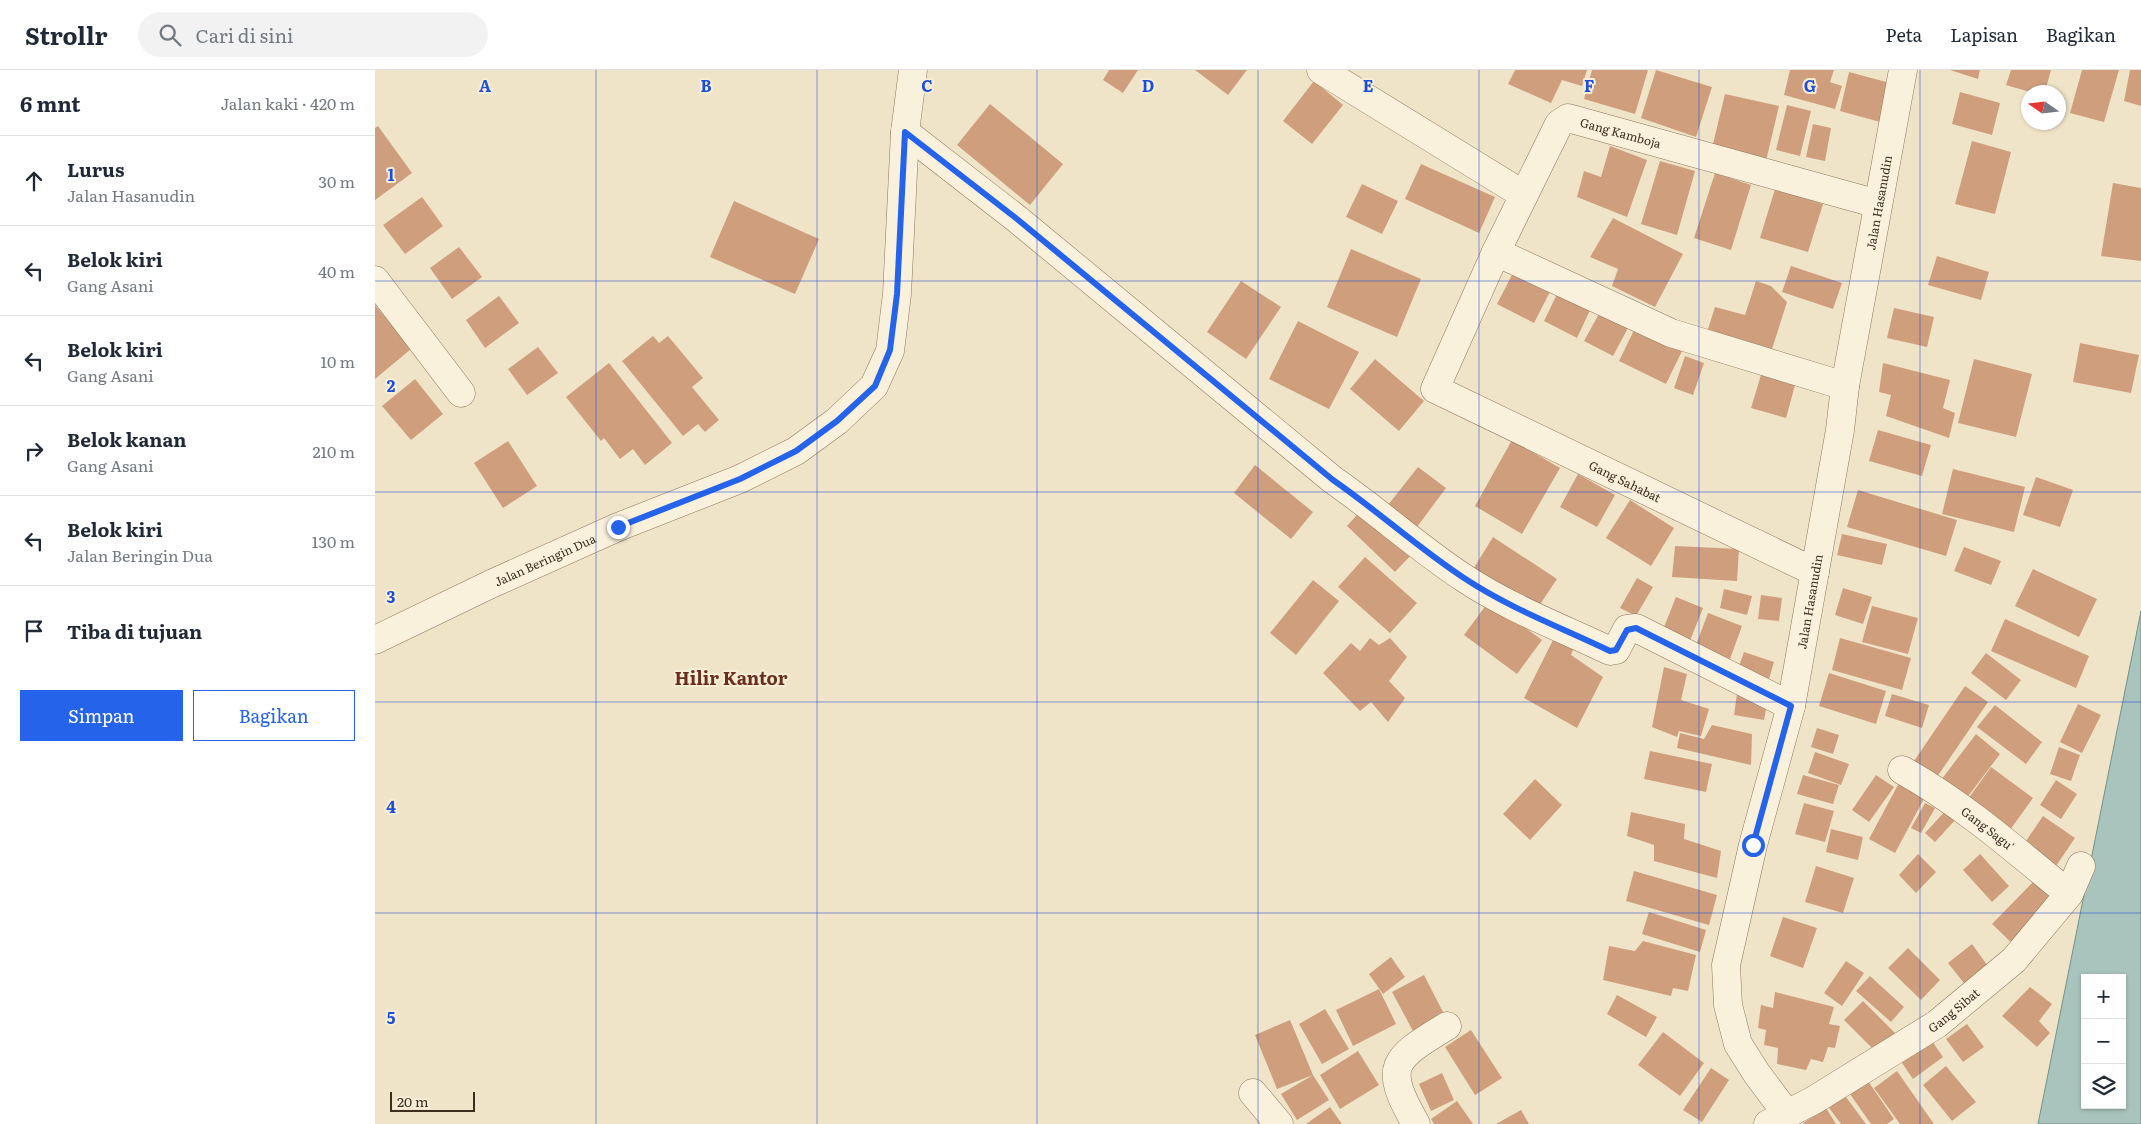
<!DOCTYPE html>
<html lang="id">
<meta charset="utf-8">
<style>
body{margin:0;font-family:Literata,serif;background:#f2f2f3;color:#1f2937}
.controls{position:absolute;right:15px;bottom:15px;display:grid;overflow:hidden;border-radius:0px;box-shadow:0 1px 4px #0004}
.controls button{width:45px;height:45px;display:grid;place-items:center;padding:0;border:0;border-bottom:1px solid #e0e1e3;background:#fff;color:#1f2937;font:25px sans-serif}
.compass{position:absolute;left:1646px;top:15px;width:45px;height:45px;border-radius:50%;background:#fff;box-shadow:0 1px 4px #0004;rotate:284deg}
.scale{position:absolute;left:15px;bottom:12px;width:85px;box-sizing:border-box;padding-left:5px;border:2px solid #3d2e20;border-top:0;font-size:14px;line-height:18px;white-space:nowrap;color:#3d2e20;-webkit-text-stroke:4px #f7eed8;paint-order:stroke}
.stop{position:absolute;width:15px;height:15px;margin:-11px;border:4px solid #2563eb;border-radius:50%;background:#fff}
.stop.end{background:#2563eb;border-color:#fff;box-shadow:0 1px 5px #0008}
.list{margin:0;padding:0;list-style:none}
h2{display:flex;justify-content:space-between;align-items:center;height:65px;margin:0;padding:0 20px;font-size:21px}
h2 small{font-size:16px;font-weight:400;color:#747a83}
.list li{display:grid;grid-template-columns:32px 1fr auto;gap:15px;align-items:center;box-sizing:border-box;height:90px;padding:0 20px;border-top:1px solid #e0e1e3}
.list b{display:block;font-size:19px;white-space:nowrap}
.list p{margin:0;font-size:16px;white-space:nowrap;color:#747a83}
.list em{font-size:16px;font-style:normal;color:#747a83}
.actions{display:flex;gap:10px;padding:15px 20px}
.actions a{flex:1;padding:11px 0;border:1px solid #2563eb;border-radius:0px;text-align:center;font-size:18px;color:#2563eb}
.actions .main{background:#2563eb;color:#fff}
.icon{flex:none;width:28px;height:28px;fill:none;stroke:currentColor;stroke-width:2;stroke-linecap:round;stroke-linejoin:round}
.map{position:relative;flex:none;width:1766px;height:1054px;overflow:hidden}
header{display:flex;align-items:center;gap:30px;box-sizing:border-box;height:70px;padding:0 25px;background:#fff;border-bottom:1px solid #e0e1e3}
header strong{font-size:24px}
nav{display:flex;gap:28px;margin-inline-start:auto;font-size:18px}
.search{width:350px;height:45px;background:#f2f2f3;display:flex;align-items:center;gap:12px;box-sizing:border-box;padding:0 18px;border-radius:28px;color:#747a83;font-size:19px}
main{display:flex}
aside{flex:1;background:#fff}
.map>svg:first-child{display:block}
.water{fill:#a9c4bc;stroke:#6f938a;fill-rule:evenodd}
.building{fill:#cf9f7d}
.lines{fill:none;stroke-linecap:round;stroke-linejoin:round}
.street-casing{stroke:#8d765c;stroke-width:29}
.street{stroke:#faf1dc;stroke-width:28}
.route{stroke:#2563eb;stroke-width:6}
.grid{fill:none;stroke:#1d4ed8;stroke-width:1;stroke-opacity:0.55}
.labels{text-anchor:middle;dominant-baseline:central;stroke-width:4;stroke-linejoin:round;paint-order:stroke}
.street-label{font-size:12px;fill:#3d2e20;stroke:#f7eed8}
.district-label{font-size:18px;font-weight:bold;fill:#6b2e1e;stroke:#f7eed8}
.grid-label{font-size:16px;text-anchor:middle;font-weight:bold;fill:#1d4ed8;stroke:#f7eed8;stroke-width:4;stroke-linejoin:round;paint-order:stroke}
</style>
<header>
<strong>Strollr</strong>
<div class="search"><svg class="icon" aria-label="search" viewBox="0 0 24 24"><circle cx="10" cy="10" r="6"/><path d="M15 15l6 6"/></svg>Cari di sini</div>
<nav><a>Peta</a><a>Lapisan</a><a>Bagikan</a></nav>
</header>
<main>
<aside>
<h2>6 mnt<small>Jalan kaki · 420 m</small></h2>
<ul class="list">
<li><svg class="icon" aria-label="ahead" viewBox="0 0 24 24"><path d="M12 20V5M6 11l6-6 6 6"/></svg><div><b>Lurus</b><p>Jalan Hasanudin</p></div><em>30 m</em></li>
<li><svg class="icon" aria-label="left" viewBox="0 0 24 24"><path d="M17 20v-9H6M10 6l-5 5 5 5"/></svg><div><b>Belok kiri</b><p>Gang Asani</p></div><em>40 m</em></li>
<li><svg class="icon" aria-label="left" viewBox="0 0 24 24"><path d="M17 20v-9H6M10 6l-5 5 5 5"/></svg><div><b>Belok kiri</b><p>Gang Asani</p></div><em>10 m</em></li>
<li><svg class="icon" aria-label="right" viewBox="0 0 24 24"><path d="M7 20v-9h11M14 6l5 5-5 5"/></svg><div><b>Belok kanan</b><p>Gang Asani</p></div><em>210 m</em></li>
<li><svg class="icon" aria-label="left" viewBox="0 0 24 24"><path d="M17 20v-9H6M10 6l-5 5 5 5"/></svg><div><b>Belok kiri</b><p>Jalan Beringin Dua</p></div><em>130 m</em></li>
<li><svg class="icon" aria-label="arrive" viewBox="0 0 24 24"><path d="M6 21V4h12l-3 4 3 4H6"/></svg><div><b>Tiba di tujuan</b></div></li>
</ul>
<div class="actions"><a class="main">Simpan</a><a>Bagikan</a></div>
</aside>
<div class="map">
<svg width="1766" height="1054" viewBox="0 0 1766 1054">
<rect width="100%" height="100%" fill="#f0e4c8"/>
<path class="water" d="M1766 541V1054H1663ZM1710 908H1747V1035H1710Z"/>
<path class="building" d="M734 0H763L748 23 728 10Z
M820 0H872L853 25Z
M1140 0H1212L1207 16 1187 10 1176 33 1133 14Z
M1217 0H1273L1260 44 1209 29Z
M1281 0 1337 17 1321 67 1266 48Z
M1415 0H1459L1455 12 1467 16 1460 39 1409 25Z
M1575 0H1605L1603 9Z
M1636 0H1676L1670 22H1655L1631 15Z
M1707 0H1744L1729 52 1695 43Z
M1755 0H1766V36L1749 31Z
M1474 2 1515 13 1505 52 1465 41Z
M939 11 968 35 937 74 908 51Z
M1585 22 1625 33 1617 65 1577 54Z
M1350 24 1404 36 1391 91 1337 78Z
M615 34 688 94 655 135 582 75Z
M1412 35 1436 41 1425 86 1401 80Z
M1438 54 1456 58 1450 91 1431 87Z
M3 56 37 103 0 130V58Z
M1597 71 1636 82 1620 144 1580 134Z
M1235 76 1272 90 1252 147 1202 127 1209 101 1226 107Z
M1285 91 1320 101 1302 165 1266 154Z
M1046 94 1120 127 1104 163 1030 129Z
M1340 103 1376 115 1356 180 1319 168Z
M1738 113 1766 118V191L1726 186Z
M987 114 1023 131 1007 164 971 147Z
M1400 119 1448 134 1433 182 1385 168Z
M47 127 68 156 30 184 8 155Z
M359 131 444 169 420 224 335 187Z
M1238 148 1308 184 1280 237 1237 216 1243 199 1215 187Z
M84 177 107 207 77 229 55 198Z
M976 179 1046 209 1022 267 952 237Z
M1562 186 1614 202 1606 230 1553 215Z
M1416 196 1467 213 1458 239 1407 222Z
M1140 199 1177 218 1159 253 1122 234Z
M866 211 906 237 871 289 832 262Z
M1381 211 1396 216 1412 232 1397 279 1332 262 1340 237 1370 245Z
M1183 222 1216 238 1202 268 1169 251Z
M124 226 144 253 110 278 91 250Z
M0 235 36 279 0 309Z
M1519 238 1559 247 1552 277 1512 268Z
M1226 240 1254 256 1238 286 1209 271Z
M923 251 984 282 954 339 894 309Z
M1261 256 1308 279 1291 314 1244 291Z
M278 266 284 273 293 266 328 308 317 317 344 350 330 362 323 354 308 366 247 291Z
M1705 273 1764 285 1756 323 1698 312Z
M163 277 183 303 152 325 133 299Z
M1310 286 1329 293 1318 325 1299 318Z
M1000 289 1049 331 1024 361 975 319Z
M1599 289 1657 304 1641 367 1583 353Z
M234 293 297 373 270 395 258 379 245 389 229 368 226 371 191 327Z
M1508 293 1575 310 1568 338 1580 343 1574 368 1511 346 1516 325 1504 322Z
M1386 305 1420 315 1411 348 1376 338Z
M40 309 68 344 36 370 7 336Z
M1503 360 1556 375 1547 406 1494 391Z
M1137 370 1185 398 1147 464 1100 436Z
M133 371 162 416 128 438 99 393Z
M880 395 938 442 916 469 859 423Z
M1043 397 1071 418 1042 457 1013 435Z
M1578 399 1650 417 1639 462 1567 444Z
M1203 404 1240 425 1222 457 1185 437Z
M1661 407 1698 420 1685 457 1648 445Z
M1483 420 1582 450 1571 486 1472 457Z
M1255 430 1299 458 1276 496 1231 468Z
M989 437 1038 483 1020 502 972 456Z
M1467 464 1512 474 1507 495 1462 485Z
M1118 467 1182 509 1160 542 1097 501Z
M1300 476 1364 479 1362 511 1297 507Z
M1589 477 1626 491 1616 515 1579 501Z
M990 487 1042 533 1015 563 963 517Z
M1658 499 1722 529 1704 567 1640 536Z
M1262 508 1278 517 1261 546 1245 538Z
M938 510 964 531 921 585 895 563Z
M1468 518 1497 527 1488 554 1460 545Z
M1349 519 1377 526 1372 545 1345 538Z
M1386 525 1407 528 1404 551 1383 549Z
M1301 527 1328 538 1314 573 1287 562Z
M1114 531 1167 570 1142 604 1089 565Z
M1497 536 1543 548 1533 584 1487 572Z
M1333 543 1367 556 1355 589 1321 575Z
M1630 549 1714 586 1701 618 1616 581Z
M1181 564 1200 575 1196 585 1228 607 1202 658 1149 628Z
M995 568 1004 575 1015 568 1032 587 1014 611 1030 628 1013 652 996 632 985 641 948 603 976 573 985 581Z
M1465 568 1536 588 1527 620 1457 600Z
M1369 582 1399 592 1394 609 1363 599Z
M1611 583 1646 610 1631 630 1596 603Z
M1289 597 1312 604 1306 630 1334 639 1326 666 1304 661 1302 667 1277 657Z
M1454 603 1511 621 1501 654 1444 636Z
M1590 616 1613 632 1560 710 1537 694Z
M1362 624 1393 629 1389 650 1359 645Z
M1517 624 1554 635 1547 658 1510 646Z
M1703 634 1726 645 1707 683 1685 672Z
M1620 635 1667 672 1651 694 1602 657Z
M1337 655 1377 664 1376 695 1302 678 1305 663 1329 669Z
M1442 658 1464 665 1458 684 1436 677Z
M1601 664 1625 684 1591 729 1566 710Z
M1684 677 1705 685 1696 711 1675 704Z
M1275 681 1337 694 1331 722 1269 709Z
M1440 682 1474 694 1466 715 1433 703Z
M1616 697 1658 728 1635 760 1593 729Z
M1428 705 1464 715 1458 734 1422 724Z
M1501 705 1519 717 1494 752 1477 740Z
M1160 709 1187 735 1155 770 1128 744Z
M1681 710 1702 724 1686 749 1665 735Z
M1525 711 1551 725 1520 783 1494 769Z
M1429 733 1459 741 1450 772 1420 764Z
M1550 733 1560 738 1546 763 1536 758Z
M1572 739 1582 748 1560 772 1550 763Z
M1256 742 1310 754 1309 769 1346 781 1342 808 1279 791V775L1252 766Z
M1668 746 1700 768 1681 796 1649 774Z
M1456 759 1488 767 1483 790 1451 782Z
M1543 784 1561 802 1541 823 1524 805Z
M1605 784 1634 816 1617 832 1588 800Z
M1441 796 1479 808 1468 843 1430 832Z
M1259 801 1342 825 1334 855 1251 831Z
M1663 807 1686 829 1640 876 1617 854Z
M1274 842 1331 860 1325 882 1267 864Z
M1408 847 1442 858 1428 898 1395 886Z
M1268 871 1321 885 1313 921 1298 918 1296 926 1228 910 1234 876 1260 881Z
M1597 874 1615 899 1592 917 1573 893Z
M1533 878 1565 910 1546 930 1513 898Z
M1016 887 1030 907 1008 924 994 904Z
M1471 891 1489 903 1467 936 1449 923Z
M1049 905 1069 944 1038 961 1017 922Z
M1495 906 1529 937 1516 952 1481 921Z
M1655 917 1677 934 1664 951 1675 963 1662 977 1627 946Z
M1004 919 1021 954 978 976 961 940Z
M1400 922 1459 937 1454 954 1465 956 1460 978 1453 977 1448 992 1436 989 1431 1000 1402 994 1403 978 1389 975 1391 960 1383 958 1386 935 1398 938Z
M1242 925 1282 947 1271 967 1232 944Z
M1488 931 1520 963 1501 982 1469 950Z
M950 939 974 979 947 994 924 954Z
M915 950 938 1005 902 1019 880 965Z
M1592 954 1609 977 1588 992 1571 969Z
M1096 960 1127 1008 1100 1025 1070 977Z
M1288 962 1329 993 1305 1026 1263 995Z
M1557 971 1568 987 1538 1009 1527 993Z
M983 981 1004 1015 965 1039 945 1005Z
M1571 996 1601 1032 1577 1051 1548 1015Z
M1336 998 1354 1010 1327 1052 1308 1040Z
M1522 1001 1559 1054H1525L1499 1018Z
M1067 1003 1079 1030 1056 1041 1044 1014Z
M938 1005 954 1030 922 1050 906 1024Z
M1493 1011 1519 1049 1512 1054H1496L1475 1024Z
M1468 1023 1491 1054H1466L1452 1035Z
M1082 1031 1098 1054H1059L1056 1049Z
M955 1037 967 1054H931Z
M1451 1038 1461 1054H1429L1428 1053Z
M1146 1040 1154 1054H1121Z"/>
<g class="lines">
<g class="street-casing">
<g id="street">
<path d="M946 0 1149 125"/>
<path d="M530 62 642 149 958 410C1003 441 1043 478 1089 508 1136 539 1185 557 1235 581L1241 580 1252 559 1261 558 1416 636"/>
<path d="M1121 182 1296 263 1470 316"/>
<path d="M0 210 86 323"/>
<path id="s1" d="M1440 502 1060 319 1121 182 1184 54 1193 48 1503 134"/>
<path id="s2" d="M0 570 116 514 243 457 365 409 421 381 462 351 499 316 515 281 522 224 530 62 538 0"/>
<path id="s3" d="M1527 700C1588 734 1640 780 1694 824"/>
<path d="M878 1023 904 1054"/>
<path id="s4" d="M1412 1044 1382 1004 1363 974 1353 935 1351 895 1378 775 1416 636 1465 360 1470 316 1528 0"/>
<path d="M1041 1054C1007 995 1018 989 1072 956"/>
<path id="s5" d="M1393 1054 1439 1030 1562 954 1639 890 1694 824 1706 796"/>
</g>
</g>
<use href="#street" class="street"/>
</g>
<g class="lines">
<path class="route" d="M243 457 365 409 421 381 462 351 500 316 515 280 522 224 530 62 642 149 958 410C1003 441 1043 478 1089 508 1136 539 1185 557 1235 581L1241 580 1252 560 1261 558 1416 636 1378 775"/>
</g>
<path class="grid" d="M221 0V1054M442 0V1054M662 0V1054M883 0V1054M1104 0V1054M1324 0V1054M1545 0V1054M0 211H1766M0 422H1766M0 632H1766M0 843H1766"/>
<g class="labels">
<g class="street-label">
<text stroke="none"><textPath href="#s1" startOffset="780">Gang Kamboja</textPath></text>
<text stroke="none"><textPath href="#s4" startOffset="944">Jalan Hasanudin</textPath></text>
<text transform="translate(1250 411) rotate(26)">Gang Sahabat</text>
<text stroke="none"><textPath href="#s2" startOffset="188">Jalan Beringin Dua</textPath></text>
<text stroke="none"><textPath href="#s4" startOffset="539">Jalan Hasanudin</textPath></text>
<text stroke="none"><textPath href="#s3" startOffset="104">Gang Sagu'</textPath></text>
<text stroke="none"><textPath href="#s5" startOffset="218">Gang Sibat</textPath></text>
</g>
<g class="district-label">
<text x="356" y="607">Hilir Kantor</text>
</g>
</g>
<g class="grid-label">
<text x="110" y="22">A</text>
<text x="331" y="22">B</text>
<text x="552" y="22">C</text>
<text x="773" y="22">D</text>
<text x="993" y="22">E</text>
<text x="1214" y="22">F</text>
<text x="1435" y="22">G</text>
<text x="16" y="111">1</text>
<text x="16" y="322">2</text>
<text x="16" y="533">3</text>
<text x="16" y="743">4</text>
<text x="16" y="954">5</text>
</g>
</svg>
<div class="controls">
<button>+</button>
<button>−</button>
<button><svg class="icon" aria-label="layers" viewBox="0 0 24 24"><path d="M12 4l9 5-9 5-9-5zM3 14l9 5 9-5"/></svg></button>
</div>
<svg class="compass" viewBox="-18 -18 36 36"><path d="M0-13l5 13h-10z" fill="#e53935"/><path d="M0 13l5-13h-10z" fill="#747a83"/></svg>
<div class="scale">20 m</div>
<div class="stop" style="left:1378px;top:775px"></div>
<div class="stop end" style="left:243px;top:457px"></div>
</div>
</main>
